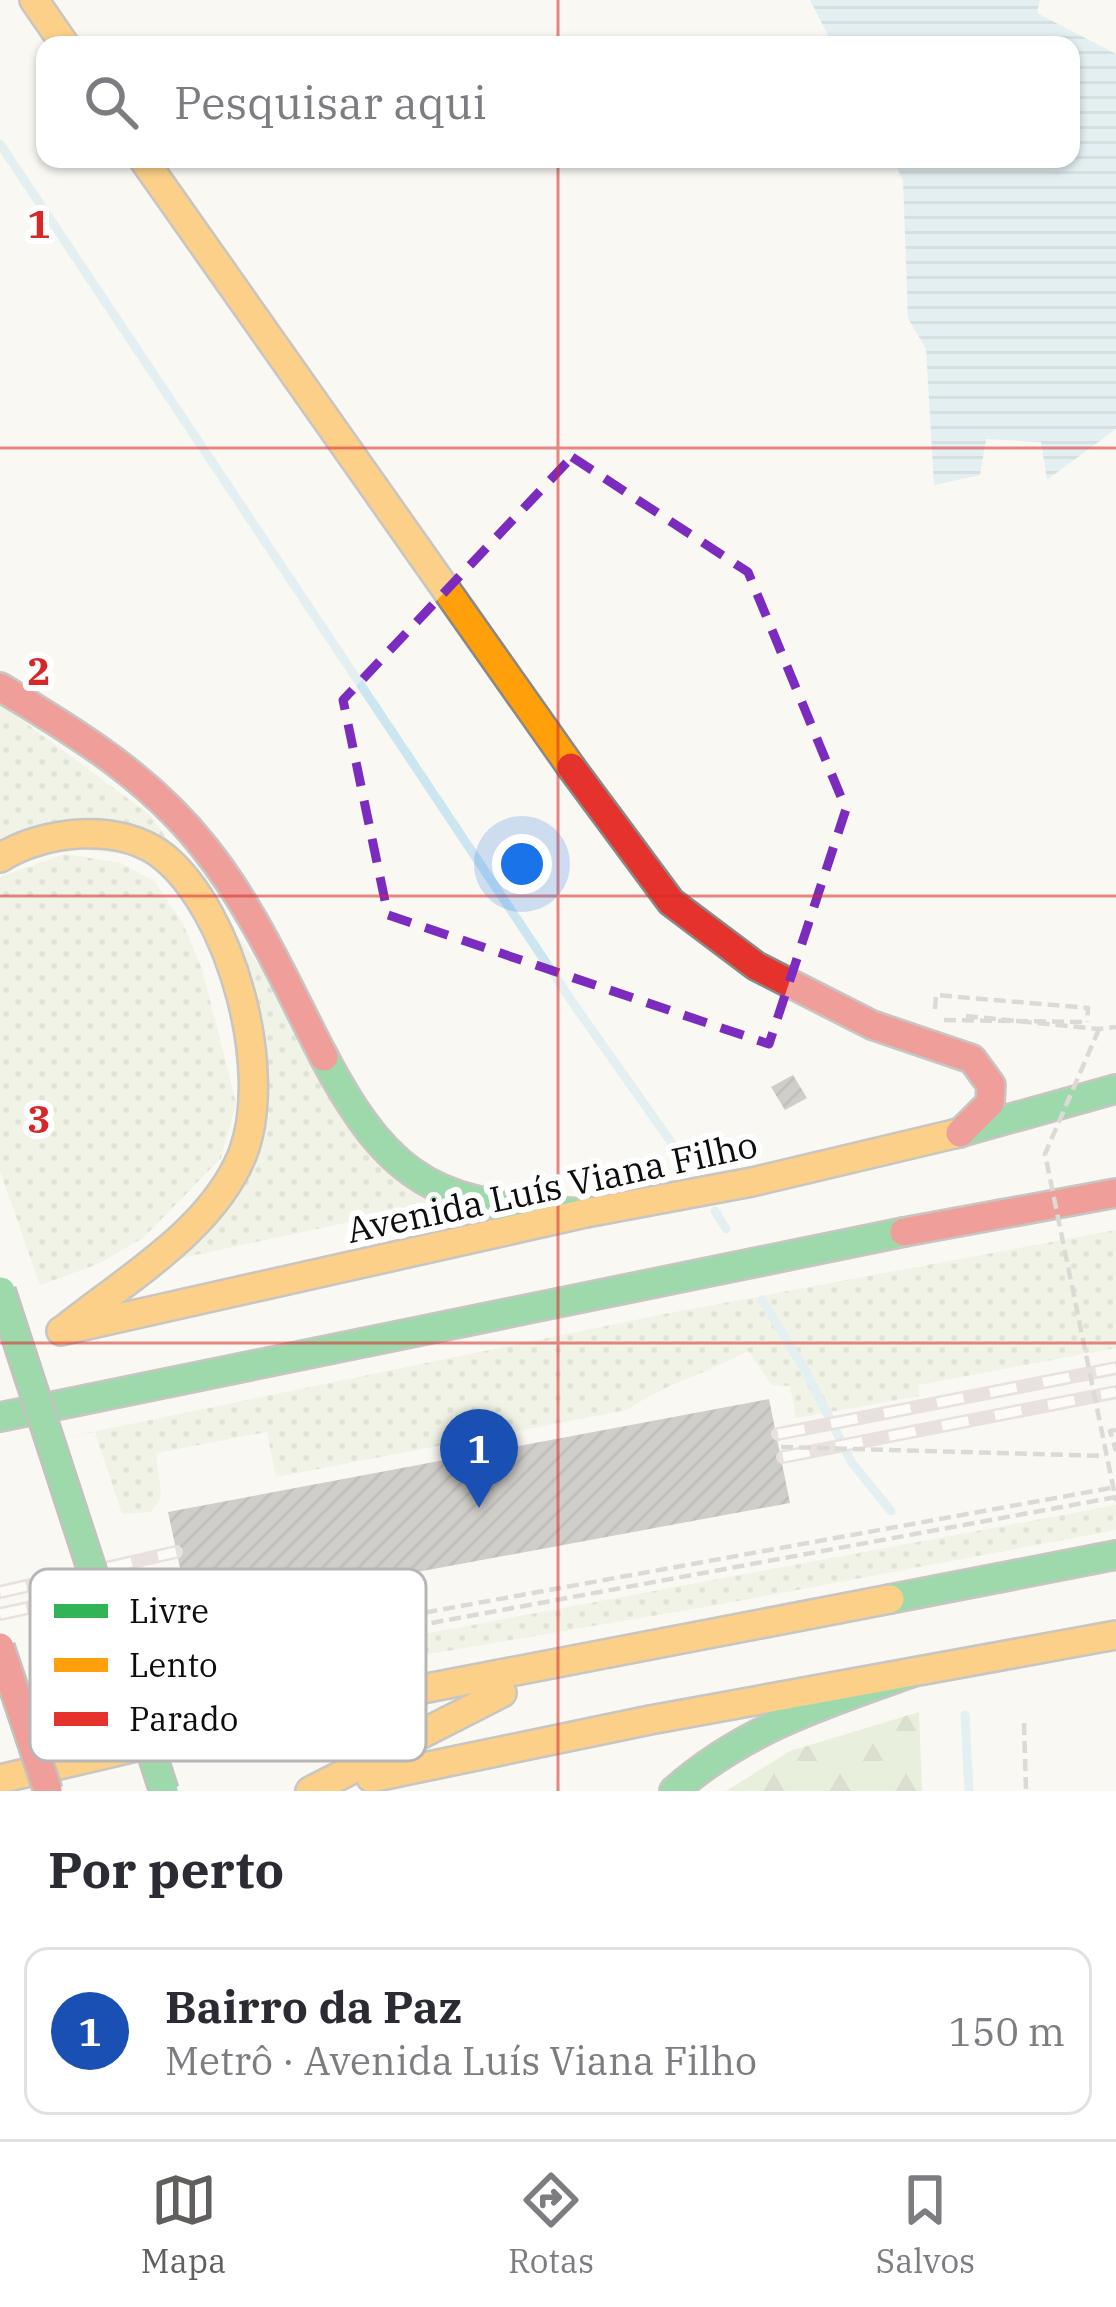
<!DOCTYPE html>
<html lang="pt">
<meta charset="utf-8">
<style>
body{margin:0;font-family:"IBM Plex Serif",serif;background:#f2f2f3;color:#2b2b33}
.you{position:absolute;left:522px;top:864px;width:42px;height:42px;margin:-30px;border:9px solid #fff;border-radius:50%;background:#1a73e8;box-shadow:0 0 0 18px #1a73e833}
.badge{display:grid;place-items:center;width:78px;height:78px;border-radius:50%;background:#605f5d;color:#fff;font-size:39px;font-weight:700}
.pin{position:absolute;translate:-50% -99px;filter:drop-shadow(0 3px 6px #0008)}
.pin::after{content:'';position:absolute;top:63px;width:42px;height:36px;background:inherit;clip-path:polygon(0 0,100% 0,50% 100%)}
.list{margin:0;padding:0;list-style:none}
h2{display:flex;justify-content:space-between;align-items:center;height:156px;margin:0;padding:0 48px;font-size:51px}
h2 small{font-size:39px;font-weight:400;color:#7c7c81}
.list li{display:grid;grid-template-columns:78px 1fr auto;gap:36px;align-items:center;box-sizing:border-box;height:168px;margin:0 24px 24px;padding:0 24px;border:3px solid #e1e1e2;border-radius:24px}
.list b{display:block;font-size:45px;white-space:nowrap}
.list p{margin:0;font-size:39px;white-space:nowrap;color:#7c7c81}
.list em{font-size:39px;font-style:normal;color:#7c7c81}
.icon{flex:none;width:66px;height:66px;fill:none;stroke:currentColor;stroke-width:2;stroke-linecap:round;stroke-linejoin:round}
.map{position:relative;flex:none;width:1116px;height:1791px;overflow:hidden}
.search{position:absolute;background:#fff;box-shadow:0 3px 9px #0004;left:36px;right:36px;top:36px;height:132px;display:flex;align-items:center;gap:30px;box-sizing:border-box;padding:0 42px;border-radius:24px;color:#7c7c81;font-size:45px}
.sheet{height:348px;background:#fff}
nav{display:flex;justify-content:space-around;align-items:center;box-sizing:border-box;height:168px;border-top:3px solid #e1e1e2;background:#fff;font-size:33px;color:#7c7c81}
nav a{display:grid;justify-items:center;gap:6px}
nav .on{color:#605f5d}
.map>svg:first-child{display:block}
</style>
<div class="map">
<svg width="1116" height="1791" viewBox="0 0 1116 1791">
<defs>
<pattern id="grass-dots" width="8" height="8" patternUnits="userSpaceOnUse" patternTransform="scale(3)"><rect width="8" height="8" fill="#e4edd4"/><path d="M2 2h.1M6 6h.1" fill="none" stroke="#c2cab5" stroke-width="1.8" stroke-linecap="round"/></pattern>
<pattern id="forest-firs" width="22" height="20" patternUnits="userSpaceOnUse" patternTransform="scale(3)"><rect width="22" height="20" fill="#d5e4c3"/><path d="M5 1l3.5 6h-7zM16 11l3.5 6h-7z" fill="#b6c2a6"/></pattern>
<pattern id="water-rules" width="6" height="5" patternUnits="userSpaceOnUse" patternTransform="scale(3)"><rect width="6" height="5" fill="#cbe5f1"/><path d="M0 2.5h6" fill="none" stroke="#adc3cd"/></pattern>
<pattern id="building-hatch" width="6" height="6" patternUnits="userSpaceOnUse" patternTransform="scale(3)"><rect width="6" height="6" fill="#9d9b97"/><path d="M-1 1l2-2M0 6l6-6M5 7l2-2" fill="none" stroke="#7e7d7a"/></pattern>
</defs>
<rect width="100%" height="100%" fill="#faf8f2"/>
<g fill="url(#grass-dots)">
<path d="M0 704 150 815 432 1204 182 1258 269 1116 182 861 0 840Z"/>
<path d="M65 854 121 863 155 882 184 926 202 969 236 1103 221 1158 143 1238 98 1264 40 1285 0 1171V877Z"/>
<path d="M1116 1230V1348L918 1385 919 1396 796 1418 790 1386 772 1385 748 1351C705 1374 668 1382 627 1410L276 1477 267 1432 156 1453 161 1497 151 1512 122 1514 95 1432 0 1451 664 1314Z"/>
<path d="M1116 1505V1530L722 1604 423 1655 0 1742 182 1704 168 1661 230 1660 262 1673 294 1678 418 1655 365 1645Z"/>
</g>
<path fill="url(#forest-firs)" d="M919 1712 922 1791H726L790 1751Z"/>
<path fill="url(#water-rules)" d="M810 0H1040L1037 13 1116 54V429L1047 480 1041 442 986 439 980 475 934 485 926 349 908 318 903 180 892 159H1071V45H833Z"/>
<g fill="none" stroke-linecap="round" stroke-linejoin="round">
<g stroke="#cbe5f1" stroke-width="9">
<path d="M0 144 575 1006 683 1159"/>
<path d="M715 1211 726 1229"/>
<path d="M762 1300 805 1370 852 1463 891 1511"/>
<path d="M965 1715 969 1791"/>
</g>
</g>
<g fill="url(#building-hatch)">
<path d="M793 1075 807 1098 785 1110 771 1087Z"/>
<path d="M769 1399 790 1503 190 1614 168 1512Z"/>
</g>
<g fill="none" stroke-linecap="round" stroke-linejoin="round">
<g stroke="#8a8987" stroke-width="32">
<g id="fast">
<path d="M324 1057C393 1188 442 1206 586 1213"/>
<path d="M954 1134 1116 1089"/>
<path d="M0 1417 904 1232"/>
<path d="M890 1599 1116 1555"/>
<path d="M674 1791C742 1730 826 1703 911 1673"/>
</g>
</g>
<g stroke="#8a8987" stroke-width="32">
<g id="slow">
<path d="M34 0 65 45"/>
<path d="M143 159 571 767"/>
<path d="M0 858C44 830 121 822 164 857 232 913 274 1070 243 1153 213 1230 125 1280 63 1330"/>
<path d="M61 1331 586 1213 752 1182 954 1134"/>
<path d="M371 1778 650 1720 1116 1635"/>
<path d="M0 1779 204 1731 890 1599"/>
<path d="M310 1791 502 1693"/>
</g>
</g>
<g stroke="#8a8987" stroke-width="32">
<g id="jam">
<path d="M0 687C75 732 149 777 204 847 254 909 287 986 324 1057"/>
<path d="M571 767 671 902 756 966 872 1025 972 1059 991 1085 990 1103 960 1133"/>
<path d="M904 1232 1116 1193"/>
</g>
</g>
<g stroke="#b8b7b6" stroke-width="4.5" stroke-dasharray="12 6" stroke-linecap="butt">
<path d="M935 1009 936 995 1088 1008 1087 1022"/>
<path d="M966 1016 1099 1029 1116 1027"/>
<path d="M1116 1430 1110 1431 1116 1451"/>
<path d="M158 1646 285 1638 1116 1487"/>
<path d="M164 1655 290 1649 1116 1497"/>
<path d="M46 1669 82 1662"/>
<path d="M52 1678 82 1672"/>
<path d="M1024 1723 1026 1791"/>
</g>
<use href="#fast" stroke="#30b455" stroke-width="27"/>
<use href="#slow" stroke="#ff9f0a" stroke-width="27"/>
<use href="#jam" stroke="#e5322d" stroke-width="27"/>
<g stroke="#d5c6c7" stroke-width="14">
<g id="rail">
<path d="M778 1434 1116 1368"/>
<path d="M783 1457 1116 1392"/>
<path d="M0 1592 176 1552"/>
<path d="M0 1614 182 1575"/>
</g>
</g>
<use href="#rail" stroke="#fff" stroke-width="9" stroke-dasharray="27" stroke-linecap="butt"/>
<g stroke="#81807d" stroke-width="32" stroke-linecap="butt">
<path id="fast-bridge" d="M1 1291 164 1791"/>
</g>
<g stroke="#81807d" stroke-width="32" stroke-linecap="butt">
<path id="jam-bridge" d="M0 1647 48 1791"/>
</g>
<g stroke="#b8b7b6" stroke-width="4.5" stroke-dasharray="12 6" stroke-linecap="butt">
<path d="M944 1020 1087 1022"/>
<path d="M1099 1029 1045 1154 1116 1501"/>
<path d="M781 1447 1105 1456"/>
</g>
<use href="#fast-bridge" stroke="#30b455" stroke-width="27"/>
<use href="#jam-bridge" stroke="#e5322d" stroke-width="27"/>
</g>
<path d="M0 0H1116V1791H0ZM572 457 748 572 846 809 769 1044 388 915 343 700Z" fill="#faf8f2" fill-opacity=".55" fill-rule="evenodd"/>
<path fill="none" stroke="#7b2cbf" stroke-width="9" stroke-dasharray="24 15" stroke-linejoin="round" d="M572 457 748 572 846 809 769 1044 388 915 343 700Z"/>
<path fill="none" stroke="#d62828" stroke-width="3" stroke-opacity="0.55" d="M558 0V45M558 159V1791M0 448H1116M0 896H1116M0 1343H1116"/>
<g text-anchor="middle" stroke-width="12" stroke-linejoin="round" paint-order="stroke">
<g font-size="36" fill="#0d0d0d" stroke="#fff">
<text transform="translate(552 1187) rotate(-12)" y="13">Avenida Luís Viana Filho</text>
</g>
</g>
<rect x="30" y="1569" width="396" height="192" rx="18" fill="#fff" stroke="#b6b6b6" stroke-width="3"/>
<rect x="54" y="1604" width="54" height="14" fill="#30b455"/>
<rect x="54" y="1658" width="54" height="14" fill="#ff9f0a"/>
<rect x="54" y="1712" width="54" height="14" fill="#e5322d"/>
<g font-size="33" fill="#0d0d0d">
<text x="129" y="1623">Livre</text>
<text x="129" y="1677">Lento</text>
<text x="129" y="1731">Parado</text>
</g>
<g font-size="39" text-anchor="middle" font-weight="bold" fill="#d62828" stroke="#fff" stroke-width="12" stroke-linejoin="round" paint-order="stroke">
<text x="39" y="238">1</text>
<text x="39" y="685">2</text>
<text x="39" y="1133">3</text>
</g>
</svg>
<div class="you"></div>
<div class="pin badge" style="left:479px;top:1508px;background:#1a4fb4">1</div>
<div class="search"><svg class="icon" aria-label="search" viewBox="0 0 24 24"><circle cx="10" cy="10" r="6"/><path d="M15 15l6 6"/></svg>Pesquisar aqui</div>
</div>
<section class="sheet">
<h2>Por perto<small></small></h2>
<ul class="list">
<li><span class="badge" style="background:#1a4fb4">1</span><div><b>Bairro da Paz</b><p>Metrô · Avenida Luís Viana Filho</p></div><em>150 m</em></li>
</ul>
</section>
<nav>
<a class="on"><svg class="icon" aria-label="map" viewBox="0 0 24 24"><path d="M3 6l6-2 6 2 6-2v14l-6 2-6-2-6 2zM9 4v14M15 6v14"/></svg>Mapa</a>
<a><svg class="icon" aria-label="directions" viewBox="0 0 24 24"><path d="M12 3l9 9-9 9-9-9zM9 14v-3h6M13 9l2 2-2 2"/></svg>Rotas</a>
<a><svg class="icon" aria-label="saved" viewBox="0 0 24 24"><path d="M7 4h10v16l-5-4-5 4z"/></svg>Salvos</a>
</nav>
